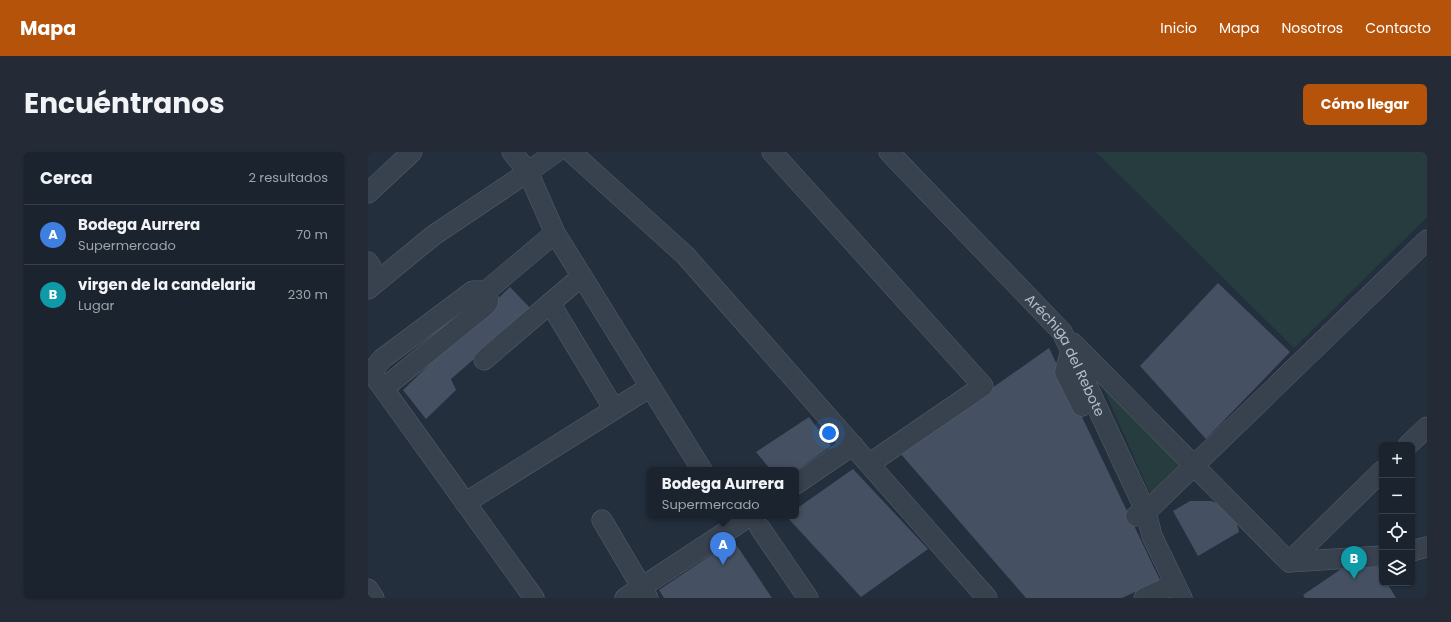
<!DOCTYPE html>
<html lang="es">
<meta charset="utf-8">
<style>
body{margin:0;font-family:Poppins,sans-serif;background:#242b36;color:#f1f3f6}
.controls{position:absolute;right:12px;bottom:12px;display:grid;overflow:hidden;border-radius:6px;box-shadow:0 1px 3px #0004}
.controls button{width:36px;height:36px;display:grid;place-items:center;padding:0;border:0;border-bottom:1px solid #39404a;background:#1b232e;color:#f1f3f6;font:20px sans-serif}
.you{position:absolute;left:461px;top:281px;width:14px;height:14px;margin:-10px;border:3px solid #fff;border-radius:50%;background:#1a73e8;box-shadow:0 0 0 6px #1a73e833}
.badge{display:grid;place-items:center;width:26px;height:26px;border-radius:50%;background:#b45309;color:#fff;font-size:13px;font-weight:700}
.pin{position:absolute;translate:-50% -33px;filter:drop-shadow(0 1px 2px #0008)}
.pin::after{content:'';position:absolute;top:21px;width:14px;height:12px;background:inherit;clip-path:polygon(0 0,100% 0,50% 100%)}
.popup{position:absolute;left:279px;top:315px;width:152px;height:52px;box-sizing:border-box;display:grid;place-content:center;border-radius:6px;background:#1b232e;filter:drop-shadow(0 1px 3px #0005);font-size:13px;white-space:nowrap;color:#a0a4aa}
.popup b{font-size:15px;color:#f1f3f6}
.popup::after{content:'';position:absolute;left:50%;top:100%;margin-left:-8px;border:8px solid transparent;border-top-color:#1b232e}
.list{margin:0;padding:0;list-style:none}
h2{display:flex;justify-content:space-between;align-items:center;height:52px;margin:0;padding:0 16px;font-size:17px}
h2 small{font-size:13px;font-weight:400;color:#a0a4aa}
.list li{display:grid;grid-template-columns:26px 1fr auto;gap:12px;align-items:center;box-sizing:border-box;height:60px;padding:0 16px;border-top:1px solid #39404a}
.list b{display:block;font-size:15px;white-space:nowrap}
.list p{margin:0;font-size:13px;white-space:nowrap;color:#a0a4aa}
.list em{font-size:13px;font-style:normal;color:#a0a4aa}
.icon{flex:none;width:22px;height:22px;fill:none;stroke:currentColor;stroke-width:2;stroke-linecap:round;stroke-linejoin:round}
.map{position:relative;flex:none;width:1059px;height:446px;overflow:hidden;border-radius:6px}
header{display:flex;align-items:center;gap:24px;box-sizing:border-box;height:56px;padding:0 20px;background:#b45309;color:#fff}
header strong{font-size:19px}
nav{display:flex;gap:22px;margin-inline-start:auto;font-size:14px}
.intro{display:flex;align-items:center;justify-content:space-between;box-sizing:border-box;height:96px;padding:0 24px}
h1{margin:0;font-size:28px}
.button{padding:10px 18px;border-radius:6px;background:#b45309;color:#fff;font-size:14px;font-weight:700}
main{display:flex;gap:24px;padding:0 24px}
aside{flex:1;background:#1b232e;border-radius:6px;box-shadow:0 1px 3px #0004}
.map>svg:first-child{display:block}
</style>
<header>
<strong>Mapa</strong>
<nav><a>Inicio</a><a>Mapa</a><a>Nosotros</a><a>Contacto</a></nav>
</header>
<div class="intro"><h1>Encuéntranos</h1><a class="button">Cómo llegar</a></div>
<main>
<aside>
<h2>Cerca<small>2 resultados</small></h2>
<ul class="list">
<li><span class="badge" style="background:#3f7fe0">A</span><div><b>Bodega Aurrera</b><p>Supermercado</p></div><em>70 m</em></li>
<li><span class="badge" style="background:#0f9aa8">B</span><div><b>virgen de la candelaria</b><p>Lugar</p></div><em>230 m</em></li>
</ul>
</aside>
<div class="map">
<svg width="1059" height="446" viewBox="0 0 1059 446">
<rect width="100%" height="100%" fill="#242f3e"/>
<g fill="#263c3f">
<path d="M728 0H1059V65L926 196Z"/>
<path d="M727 217 822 314 785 348Z"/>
</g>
<g fill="#455162">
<path d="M850 131 922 200 838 287 772 214Z"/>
<path d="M142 135 163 157 83 227 88 238 58 267 35 238Z"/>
<path d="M681 196 792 428 754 446H658L532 301Z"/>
<path d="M441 265 463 294 428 319V318H403L388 300Z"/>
<path d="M485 317 560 397 493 445 418 364H428V357Z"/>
<path d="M822 349H843L854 353 868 368 871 380 830 404 805 359Z"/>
<path d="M365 388 404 446H296L291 438Z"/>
<path d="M1006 408 1014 422V431H1019L1028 446H937L935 443 985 409Z"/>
</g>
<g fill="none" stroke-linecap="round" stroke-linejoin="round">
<g stroke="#565f6c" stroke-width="21">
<g id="minor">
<path d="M144 0 160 20 187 81 334 318"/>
<path d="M203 0 317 103 619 446"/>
<path d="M404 0 615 234 501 312"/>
<path id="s1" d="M521 0 694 180 778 360 784 384 814 446"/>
<path d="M0 41 44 0"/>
<path d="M0 110 11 128"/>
<path d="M0 137 66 83 160 20 188 0"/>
<path d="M117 140 187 81"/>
<path d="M182 151 246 257"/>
<path d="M705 191 921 410 1014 404"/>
<path d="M703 199 697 220 714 254"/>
<path d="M116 208 214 124"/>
<path d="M3 221 14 207 105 139H115C121 143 122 149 117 154L16 236"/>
<path d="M7 225 166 446"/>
<path d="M1040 293 1059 275"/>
<path d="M428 332 485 293"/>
<path d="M97 351 282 235"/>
<path d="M768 364 778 360 1059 88"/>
<path d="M234 368 280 446"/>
<path d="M392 376 440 446"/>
<path d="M1044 399 1059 395"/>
<path d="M921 410 1014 319"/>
<path d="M0 437 6 446"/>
<path d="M257 446 382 364"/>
<path d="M776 446 807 432"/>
</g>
</g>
<use href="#minor" stroke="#38414e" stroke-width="20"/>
</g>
<g text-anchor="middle" stroke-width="3.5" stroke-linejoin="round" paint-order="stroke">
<g font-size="14" fill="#b4bcc9" stroke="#1d2633">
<text dy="5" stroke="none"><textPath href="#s1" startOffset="271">Aréchiga del Rebote</textPath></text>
</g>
</g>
</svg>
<div class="controls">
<button>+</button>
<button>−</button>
<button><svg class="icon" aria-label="locate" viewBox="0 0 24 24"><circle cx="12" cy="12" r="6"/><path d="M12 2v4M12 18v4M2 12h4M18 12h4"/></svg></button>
<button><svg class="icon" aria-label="layers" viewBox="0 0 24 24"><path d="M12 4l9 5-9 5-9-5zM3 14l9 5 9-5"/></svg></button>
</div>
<div class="you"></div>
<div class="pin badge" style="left:355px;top:413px;background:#3f7fe0">A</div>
<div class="popup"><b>Bodega Aurrera</b>Supermercado</div>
<div class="pin badge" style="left:986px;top:427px;background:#0f9aa8">B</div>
</div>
</main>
